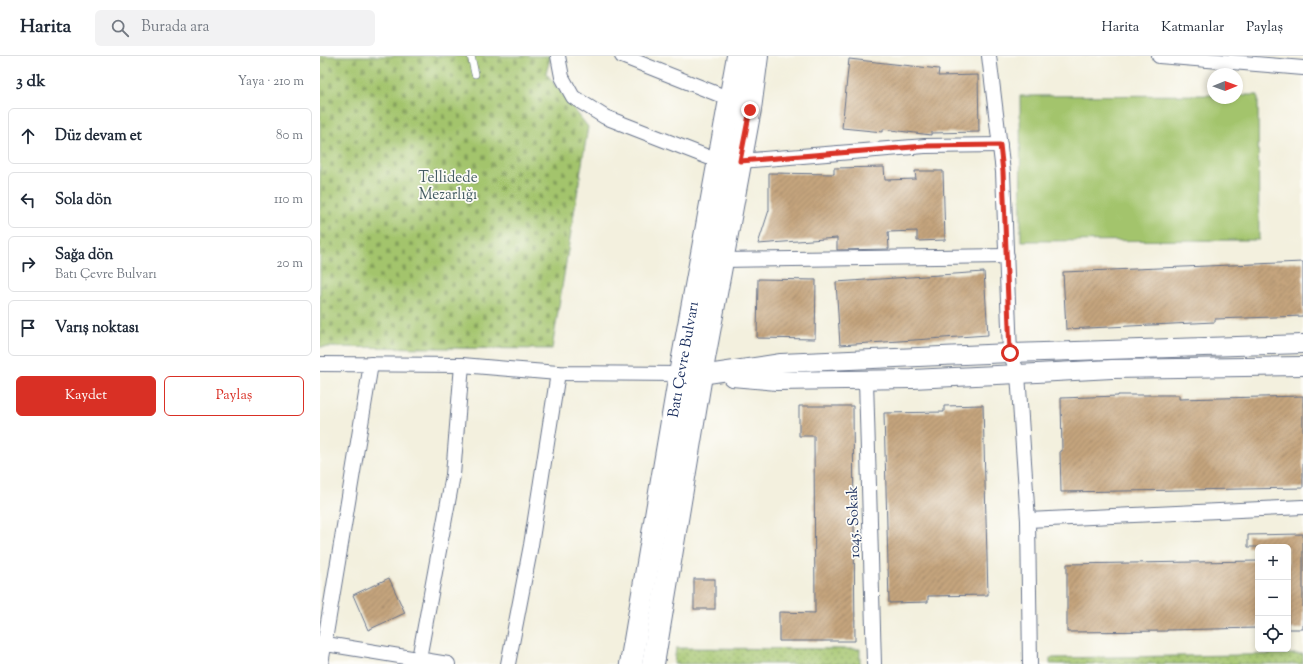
<!DOCTYPE html>
<html lang="tr">
<meta charset="utf-8">
<style>
body{margin:0;font-family:"Sorts Mill Goudy",serif;background:#f2f2f3;color:#1f2937}
.controls{position:absolute;right:12px;bottom:12px;display:grid;overflow:hidden;border-radius:6px;box-shadow:0 2px 6px #0003}
.controls button{width:36px;height:36px;display:grid;place-items:center;padding:0;border:0;border-bottom:1px solid #e0e1e3;background:#fff;color:#1f2937;font:20px sans-serif}
.compass{position:absolute;left:887px;top:12px;width:36px;height:36px;border-radius:50%;background:#fff;box-shadow:0 2px 6px #0003;rotate:89deg}
.stop{position:absolute;width:12px;height:12px;margin:-9px;border:3px solid #d93025;border-radius:50%;background:#fff}
.stop.end{background:#d93025;border-color:#fff;box-shadow:0 1px 4px #0008}
.list{margin:0;padding:0;list-style:none}
h2{display:flex;justify-content:space-between;align-items:center;height:52px;margin:0;padding:0 16px;font-size:17px}
h2 small{font-size:13px;font-weight:400;color:#747a83}
.list li{display:grid;grid-template-columns:26px 1fr auto;gap:12px;align-items:center;box-sizing:border-box;height:56px;margin:0 8px 8px;padding:0 8px;border:1px solid #e0e1e3;border-radius:6px}
.list b{display:block;font-size:15px;white-space:nowrap}
.list p{margin:0;font-size:13px;white-space:nowrap;color:#747a83}
.list em{font-size:13px;font-style:normal;color:#747a83}
.actions{display:flex;gap:8px;padding:12px 16px}
.actions a{flex:1;padding:9px 0;border:1px solid #d93025;border-radius:6px;text-align:center;font-size:14px;color:#d93025}
.actions .main{background:#d93025;color:#fff}
.icon{flex:none;width:22px;height:22px;fill:none;stroke:currentColor;stroke-width:2;stroke-linecap:round;stroke-linejoin:round}
.map{position:relative;flex:none;width:983px;height:608px;overflow:hidden}
header{display:flex;align-items:center;gap:24px;box-sizing:border-box;height:56px;padding:0 20px;background:#fff;border-bottom:1px solid #e0e1e3}
header strong{font-size:19px}
nav{display:flex;gap:22px;margin-inline-start:auto;font-size:14px}
.search{width:280px;height:36px;background:#f2f2f3;display:flex;align-items:center;gap:10px;box-sizing:border-box;padding:0 14px;border-radius:6px;color:#747a83;font-size:15px}
main{display:flex}
aside{flex:1;background:#fff}
.map>svg:first-child{display:block}
</style>
<header>
<strong>Harita</strong>
<div class="search"><svg class="icon" aria-label="search" viewBox="0 0 24 24"><circle cx="10" cy="10" r="6"/><path d="M15 15l6 6"/></svg>Burada ara</div>
<nav><a>Harita</a><a>Katmanlar</a><a>Paylaş</a></nav>
</header>
<main>
<aside>
<h2>3 dk<small>Yaya · 210 m</small></h2>
<ul class="list">
<li><svg class="icon" aria-label="ahead" viewBox="0 0 24 24"><path d="M12 20V5M6 11l6-6 6 6"/></svg><div><b>Düz devam et</b></div><em>80 m</em></li>
<li><svg class="icon" aria-label="left" viewBox="0 0 24 24"><path d="M17 20v-9H6M10 6l-5 5 5 5"/></svg><div><b>Sola dön</b></div><em>110 m</em></li>
<li><svg class="icon" aria-label="right" viewBox="0 0 24 24"><path d="M7 20v-9h11M14 6l5 5-5 5"/></svg><div><b>Sağa dön</b><p>Batı Çevre Bulvarı</p></div><em>20 m</em></li>
<li><svg class="icon" aria-label="arrive" viewBox="0 0 24 24"><path d="M6 21V4h12l-3 4 3 4H6"/></svg><div><b>Varış noktası</b></div></li>
</ul>
<div class="actions"><a class="main">Kaydet</a><a>Paylaş</a></div>
</aside>
<div class="map">
<svg width="983" height="608" viewBox="0 0 983 608">
<defs>
<pattern id="grass-dots" width="8" height="8" patternUnits="userSpaceOnUse"><rect width="8" height="8" fill="#a3c46c"/><path d="M2 2h.1M6 6h.1" fill="none" stroke="#84a05c" stroke-width="1.8" stroke-linecap="round"/></pattern>
<pattern id="cemetery-stones" width="16" height="16" patternUnits="userSpaceOnUse"><rect width="16" height="16" fill="#a3c46c"/><path d="M2 7V4a2 2 0 0 1 4 0v3zM10 15v-3a2 2 0 0 1 4 0v3z" fill="#84a05c"/></pattern>
<pattern id="building-hatch" width="6" height="6" patternUnits="userSpaceOnUse"><rect width="6" height="6" fill="#c5a47d"/><path d="M-1 1l2-2M0 6l6-6M5 7l2-2" fill="none" stroke="#9f866a"/></pattern>
</defs>
<rect width="100%" height="100%" fill="#fdfcf7"/>
<filter id="ink" filterUnits="userSpaceOnUse"><feTurbulence type="fractalNoise" baseFrequency=".025" numOctaves="2"/><feDisplacementMap in="SourceGraphic" scale="8" xChannelSelector="R" yChannelSelector="G"/><feConvolveMatrix kernelMatrix="1 2 1 2 8 2 1 2 1" color-interpolation-filters="sRGB"/></filter>
<filter id="wash" filterUnits="userSpaceOnUse"><feTurbulence type="fractalNoise" baseFrequency=".012" numOctaves="4" result="noise"/><feDisplacementMap in="SourceGraphic" scale="16" xChannelSelector="R" yChannelSelector="G"/><feGaussianBlur stdDeviation="0.9" result="paint"/><feColorMatrix in="noise" values="0 0 0 0 0 0 0 0 0 0 0 0 0 0 0 0 0 1.4 0 .05"/><feComposite in="paint" operator="in"/></filter>
<g filter="url(#wash)">
<rect width="100%" height="100%" fill="#f3f0de"/>
<g fill="url(#grass-dots)" stroke="#5f7a65">
<path d="M356 592 540 593V608H354Z"/>
<path d="M983 598V608H730V602Z"/>
</g>
<path fill="url(#cemetery-stones)" stroke="#5f7a65" d="M0 0H231L226 17 268 71 232 293 0 291Z"/>
<path fill="#a3c46c" stroke="#5f7a65" d="M893 39V42H917V39H938L939 184 701 185 700 40Z"/>
<g id="blocks">
<g fill="url(#building-hatch)">
<path d="M529 3 619 13 618 20 658 19 659 76 611 77V79L563 73V76L522 72Z"/>
<path d="M564 111 565 124 596 123 595 115H623L625 184 597 185V175L568 176 569 193 517 194V182L438 188 449 154V117L514 118V112Z"/>
<path d="M983 206V260L895 263V266L746 273 743 216Z"/>
<path d="M664 216 668 279 520 289 516 226Z"/>
<path d="M438 223 496 224 495 283 437 282Z"/>
<path d="M798 339H859V343L983 340V432L741 436 740 395H742L741 342 798 340Z"/>
<path d="M663 349 668 539 608 540V546L569 547 564 357 624 356V350Z"/>
<path d="M479 350H533L535 585H459V556L495 557 494 380H479Z"/>
<path d="M983 478V573H968V491H928V479Z"/>
<path d="M938 505V572L847 574V575L747 576V508Z"/>
<path d="M69 522 85 557 48 574 33 539Z"/>
<rect x="374" y="523" width="21" height="30"/>
</g>
</g>
</g>
<g filter="url(#ink)">
<use href="#blocks" fill-opacity="0" stroke="#67738b" stroke-width="1"/>
<g fill="none" stroke-linecap="round" stroke-linejoin="round">
<g stroke="#67738b" stroke-width="8">
<path id="service" d="M151 0 155 18"/>
</g>
<g stroke="#67738b" stroke-width="16">
<g id="minor">
<path d="M238 0 242 21 253 41 285 61 398 105"/>
<path d="M302 0 410 43"/>
<path d="M669 0 683 116 690 297 698 318 708 464 710 608"/>
<path d="M839 0 983 12"/>
<path d="M420 105 605 90 680 89"/>
<path d="M402 204 687 200"/>
<path d="M0 308 142 309 238 317 360 318"/>
<path d="M546 324 554 608"/>
<path d="M708 464 983 451"/>
<path d="M0 587 128 608"/>
<path d="M1 608 51 308"/>
<path d="M98 608 133 419 142 309"/>
<path d="M188 608 211 489 238 317"/>
</g>
</g>
<g stroke="#67738b" stroke-width="20">
<g id="tertiary">
<path d="M369 319H381L461 307 690 297 983 288"/>
<path d="M412 321 457 325 592 323 698 318 792 313 983 310"/>
</g>
</g>
<g stroke="#67738b" stroke-width="24">
<g id="primary">
<path id="s1" d="M311 608 360 318 418 0"/>
<path d="M333 608 381 319 430 53 437 0"/>
</g>
</g>
<use href="#service" stroke="#fff" stroke-width="7"/>
<use href="#minor" stroke="#fff" stroke-width="14"/>
<use href="#tertiary" stroke="#fff" stroke-width="18"/>
<use href="#primary" stroke="#fff" stroke-width="22"/>
</g>
</g>
<g fill="none" stroke-linecap="round" stroke-linejoin="round" filter="url(#ink)">
<path stroke="#d93025" stroke-width="5" d="M430 54 420 105 605 90 680 89 683 116 690 297"/>
</g>
<g text-anchor="middle" stroke-width="3.5" stroke-linejoin="round" paint-order="stroke">
<g font-size="15" fill="#445c62" stroke="#fdfcf7">
<text x="128" y="126">Tellidede<tspan x="128" dy="17">Mezarlığı</tspan></text>
</g>
<g font-size="15" fill="#1b2f5e" stroke="#fdfcf7">
<text dy="5" stroke="none"><textPath href="#s1" startOffset="309">Batı Çevre Bulvarı</textPath></text>
<text transform="translate(533 466) rotate(-92)" y="5">1045. Sokak</text>
</g>
</g>
</svg>
<div class="controls">
<button>+</button>
<button>−</button>
<button><svg class="icon" aria-label="locate" viewBox="0 0 24 24"><circle cx="12" cy="12" r="6"/><path d="M12 2v4M12 18v4M2 12h4M18 12h4"/></svg></button>
</div>
<svg class="compass" viewBox="-18 -18 36 36"><path d="M0-13l5 13h-10z" fill="#e53935"/><path d="M0 13l5-13h-10z" fill="#747a83"/></svg>
<div class="stop" style="left:690px;top:297px"></div>
<div class="stop end" style="left:430px;top:54px"></div>
</div>
</main>
